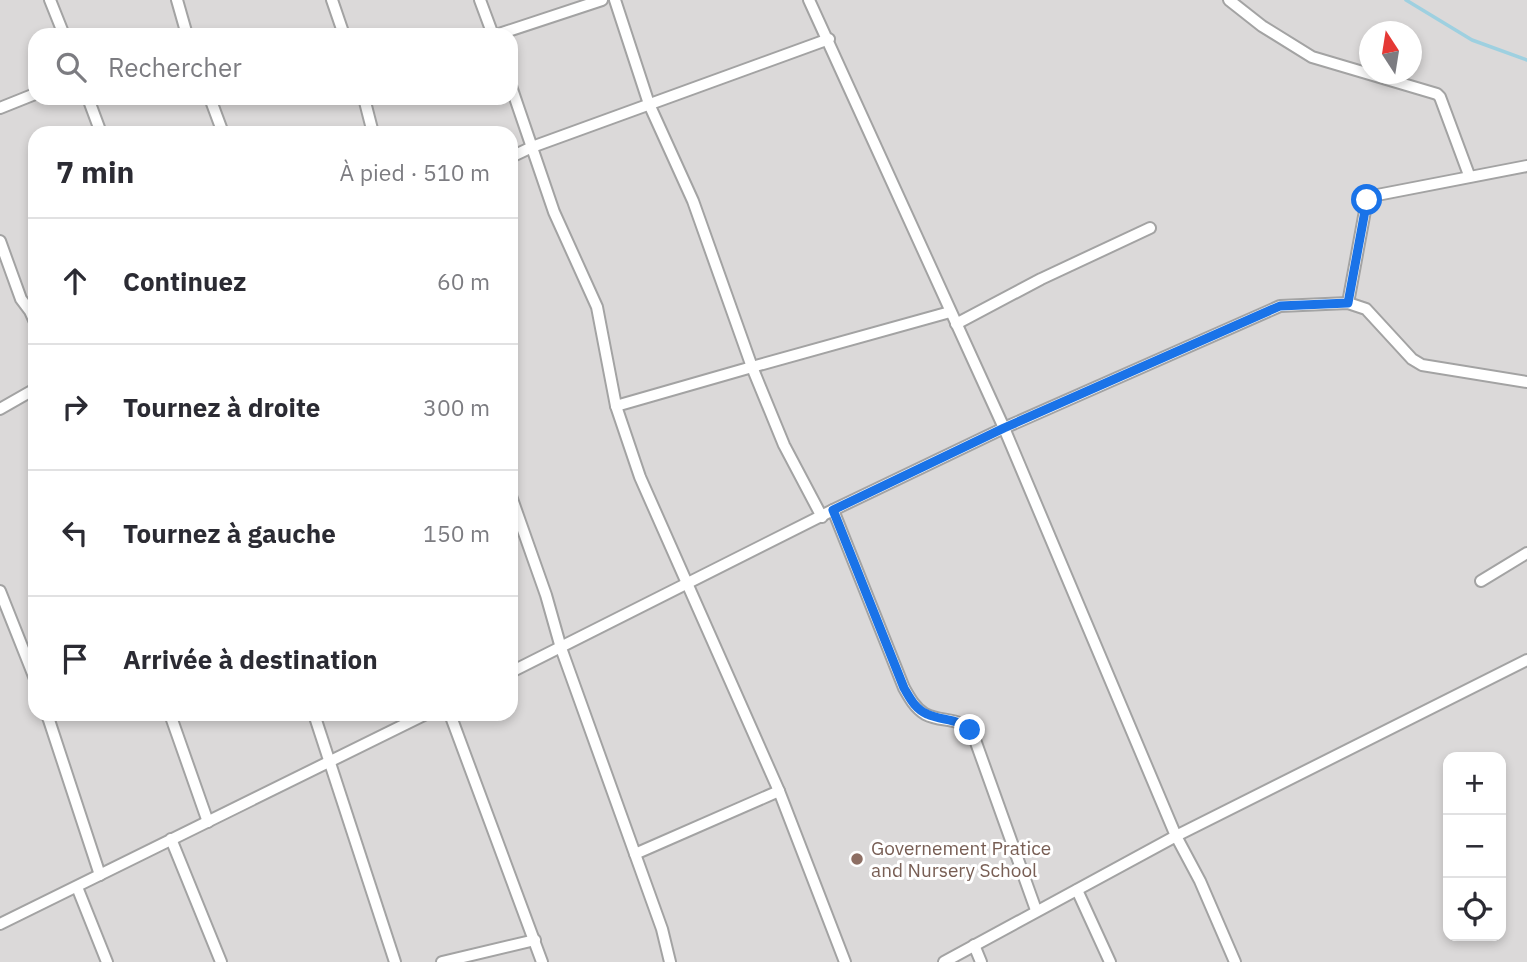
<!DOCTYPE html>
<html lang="fr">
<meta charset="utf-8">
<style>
body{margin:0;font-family:"IBM Plex Sans",sans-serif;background:#f2f2f3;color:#2b2b33}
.controls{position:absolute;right:21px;bottom:21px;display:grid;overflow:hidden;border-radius:14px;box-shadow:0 4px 10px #0003}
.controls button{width:63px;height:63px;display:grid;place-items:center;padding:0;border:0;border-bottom:2px solid #e1e1e2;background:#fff;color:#2b2b33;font:35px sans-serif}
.compass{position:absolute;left:1359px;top:21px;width:63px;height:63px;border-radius:50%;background:#fff;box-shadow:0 4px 10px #0003;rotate:348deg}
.stop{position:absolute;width:21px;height:21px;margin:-16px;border:5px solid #1a73e8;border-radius:50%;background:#fff}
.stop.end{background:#1a73e8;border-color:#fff;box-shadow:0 2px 7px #0008}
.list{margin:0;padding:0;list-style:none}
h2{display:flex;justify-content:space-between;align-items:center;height:91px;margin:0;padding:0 28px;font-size:30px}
h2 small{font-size:23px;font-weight:400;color:#7c7c81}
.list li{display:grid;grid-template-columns:46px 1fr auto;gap:21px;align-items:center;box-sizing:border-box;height:126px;padding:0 28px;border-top:2px solid #e1e1e2}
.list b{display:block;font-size:26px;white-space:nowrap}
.list em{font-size:23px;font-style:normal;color:#7c7c81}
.icon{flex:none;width:38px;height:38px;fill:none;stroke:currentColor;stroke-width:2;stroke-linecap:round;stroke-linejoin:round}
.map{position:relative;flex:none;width:1527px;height:962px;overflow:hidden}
.search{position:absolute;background:#fff;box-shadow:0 4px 10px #0003;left:28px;top:28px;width:490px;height:77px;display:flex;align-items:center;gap:18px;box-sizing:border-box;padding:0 24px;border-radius:21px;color:#7c7c81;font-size:26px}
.panel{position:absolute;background:#fff;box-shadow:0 4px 10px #0003;left:28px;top:126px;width:490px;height:595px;border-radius:21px}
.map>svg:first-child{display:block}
</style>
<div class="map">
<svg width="1527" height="962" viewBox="0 0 1527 962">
<rect width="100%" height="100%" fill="#efeae1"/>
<path fill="#dbd9d9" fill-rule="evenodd" d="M0 0H1527V962H0ZM1370 32H1412V74H1370ZM35 35H511V98H35ZM35 133H511V714H35ZM1448 757H1501V936H1448Z"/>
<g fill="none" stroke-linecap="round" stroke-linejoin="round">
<path stroke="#9ed0e0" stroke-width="3.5" d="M1406 0 1472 40 1527 60"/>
<g stroke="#a3a3a3" stroke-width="14">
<g id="street">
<path d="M50 0 64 35"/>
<path d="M177 0 187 35"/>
<path d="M332 0 344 35"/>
<path d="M480 0 493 35"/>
<path d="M615 0 649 104 693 201 752 367 616 406"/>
<path d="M809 0 1004 428 1176 836 1200 881 1235 962"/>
<path d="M1229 0 1262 26 1312 57 1437 94 1440 97 1469 175"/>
<path d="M496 35 602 0"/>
<path d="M511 86 554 212 597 307 616 406 640 477 779 791 845 962"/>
<path d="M88 98 101 133"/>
<path d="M210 98 223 133"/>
<path d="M364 98 373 133"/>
<path d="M0 108 35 94"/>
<path d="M511 157 532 147 829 39"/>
<path d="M0 241 21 299 30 311 35 322"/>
<path d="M1348 303 1367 200 1372 196 1527 166"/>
<path d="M956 324 1041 279 1150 228"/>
<path d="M0 409 35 389"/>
<path d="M511 496 546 595 561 648 662 929 670 962"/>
<path d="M833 510 904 688C909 697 915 708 925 714 944 724 961 714 974 737L1036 910"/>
<path d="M822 517 784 445 752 367 950 312"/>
<path d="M1481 581 1527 553"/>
<path d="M0 591 35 679"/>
<path d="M511 672 833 510 1004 428 1280 306 1348 303 1366 309 1412 359 1422 365 1527 382"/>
<path d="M47 714 100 875"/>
<path d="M170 714 208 822"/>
<path d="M314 714 395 962"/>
<path d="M450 714 542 962"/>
<path d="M171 839 221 962"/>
<path d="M635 854 779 791"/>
<path d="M77 887 107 962"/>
<path d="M1077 890 1110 962"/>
<path d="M0 924 426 714"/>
<path d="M974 945 981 962"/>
<path d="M442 962 535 940"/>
<path d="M944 962 1176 836 1527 660"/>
</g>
</g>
<use href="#street" stroke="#fff" stroke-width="10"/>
</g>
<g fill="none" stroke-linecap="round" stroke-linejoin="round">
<path stroke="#1a73e8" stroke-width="9" d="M970 730C958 718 942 721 927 714 915 709 910 698 904 688L833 510 1004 428 1280 306 1348 303 1367 200"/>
</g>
<circle fill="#8d6e63" stroke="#fff" stroke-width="2.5" cx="857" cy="859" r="7"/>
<g text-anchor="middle" stroke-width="6" stroke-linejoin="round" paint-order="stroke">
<g font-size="19" fill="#785e54" stroke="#fff" text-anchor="start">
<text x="871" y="855">Governement Pratice<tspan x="871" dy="22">and Nursery School</tspan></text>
</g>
</g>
</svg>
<div class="controls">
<button>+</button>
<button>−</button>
<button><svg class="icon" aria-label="locate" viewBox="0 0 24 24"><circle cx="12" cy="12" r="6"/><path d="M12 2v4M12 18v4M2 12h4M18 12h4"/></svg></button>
</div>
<svg class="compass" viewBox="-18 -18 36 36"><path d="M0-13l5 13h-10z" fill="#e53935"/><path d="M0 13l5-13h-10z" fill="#7c7c81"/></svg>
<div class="stop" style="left:1367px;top:200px"></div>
<div class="stop end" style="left:970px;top:730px"></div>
<div class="search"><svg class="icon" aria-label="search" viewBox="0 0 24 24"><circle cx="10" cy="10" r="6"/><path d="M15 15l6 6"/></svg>Rechercher</div>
<section class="panel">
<h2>7 min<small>À pied · 510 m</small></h2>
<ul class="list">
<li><svg class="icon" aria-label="ahead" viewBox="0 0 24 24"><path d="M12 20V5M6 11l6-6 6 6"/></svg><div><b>Continuez</b></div><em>60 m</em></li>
<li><svg class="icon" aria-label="right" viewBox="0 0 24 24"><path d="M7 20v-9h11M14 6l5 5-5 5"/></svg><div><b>Tournez à droite</b></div><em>300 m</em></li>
<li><svg class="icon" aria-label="left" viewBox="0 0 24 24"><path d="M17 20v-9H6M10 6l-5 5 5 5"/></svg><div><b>Tournez à gauche</b></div><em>150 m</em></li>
<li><svg class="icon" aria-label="arrive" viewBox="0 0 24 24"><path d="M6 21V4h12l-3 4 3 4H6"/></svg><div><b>Arrivée à destination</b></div></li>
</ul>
</section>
</div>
